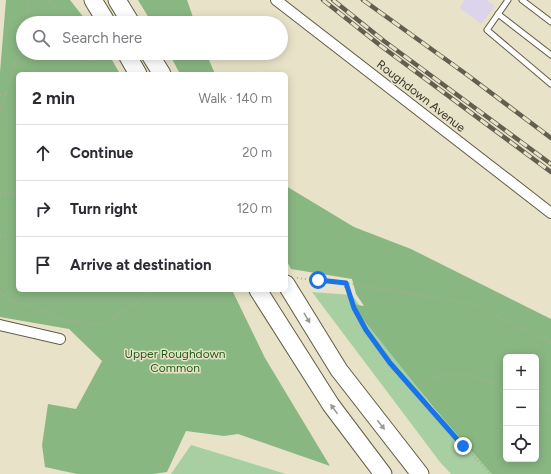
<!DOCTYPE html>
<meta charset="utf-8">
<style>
body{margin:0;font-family:Figtree,sans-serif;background:#f2f2f3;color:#2b2b33}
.controls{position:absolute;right:12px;bottom:12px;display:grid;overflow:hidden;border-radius:6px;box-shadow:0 2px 10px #0003}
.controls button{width:36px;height:36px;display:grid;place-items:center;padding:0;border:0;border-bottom:1px solid #e1e1e2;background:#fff;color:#2b2b33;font:20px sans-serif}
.stop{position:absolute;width:12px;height:12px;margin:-9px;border:3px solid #1a73e8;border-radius:50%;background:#fff}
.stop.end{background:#1a73e8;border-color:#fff;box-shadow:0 1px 4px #0008}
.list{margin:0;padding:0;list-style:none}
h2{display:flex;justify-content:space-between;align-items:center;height:52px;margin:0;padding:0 16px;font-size:17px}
h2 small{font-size:13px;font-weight:400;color:#7c7c81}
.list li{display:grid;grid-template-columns:26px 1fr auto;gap:12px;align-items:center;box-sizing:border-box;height:56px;padding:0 16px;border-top:1px solid #e1e1e2}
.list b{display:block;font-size:15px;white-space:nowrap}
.list em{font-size:13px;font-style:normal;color:#7c7c81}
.icon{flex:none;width:22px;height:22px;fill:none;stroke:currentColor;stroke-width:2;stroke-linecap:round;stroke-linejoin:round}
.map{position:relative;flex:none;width:551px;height:474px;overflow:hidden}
.search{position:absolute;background:#fff;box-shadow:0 2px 10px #0003;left:16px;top:16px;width:272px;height:44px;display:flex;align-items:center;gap:10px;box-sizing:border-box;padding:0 14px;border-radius:22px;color:#7c7c81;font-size:15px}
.panel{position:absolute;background:#fff;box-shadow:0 2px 10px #0003;left:16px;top:72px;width:272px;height:220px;border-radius:6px}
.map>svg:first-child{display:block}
</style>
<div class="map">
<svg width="551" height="474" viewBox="0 0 551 474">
<rect width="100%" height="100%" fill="#e8e3c8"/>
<path fill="#dbd4ea" d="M464 0H486L495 6 481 24 460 8Z"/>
<g fill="#a7cfa1">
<path d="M312 292 352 295 432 407 497 474H451L440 462Z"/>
<path d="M191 445 286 474H171Z"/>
</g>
<g fill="#89b782" fill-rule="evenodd">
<path d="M6 0H70L88 23H23V53H108L120 74H18V290H232L265 358 330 466 238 434 224 436 186 431 167 472 153 474H77L45 467 42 445 48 404 76 409 102 361 69 329 0 317V72Z"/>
<path d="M138 0H187L195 23H152Z"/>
<path d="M169 53H206L215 74H180Z"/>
<path d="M286 186 354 227 411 249 551 319V474H492L434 408 351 304 364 306 356 294 352 279 291 269 286 260ZM506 357H536V459H506Z"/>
</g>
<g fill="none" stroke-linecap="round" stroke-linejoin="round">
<g stroke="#615c44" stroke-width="7">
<g id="service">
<path d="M508 0 487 30 551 84"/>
<path d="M522 0 551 22"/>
<path d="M498 14 551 55"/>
</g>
</g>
<g stroke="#615c44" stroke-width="12">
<g id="minor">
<path d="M276 0 551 213"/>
<path d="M0 325 60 339"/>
</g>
</g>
<g stroke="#615c44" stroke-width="19">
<g id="trunk">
<path d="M93 0 107 23"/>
<path d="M117 0 131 23"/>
<path d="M126 53 138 74"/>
<path d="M149 53 162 74"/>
<path d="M286 284 339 370 420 474"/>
<path d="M258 290 331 405 383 474"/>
</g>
</g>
<g stroke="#afab95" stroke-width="2" stroke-dasharray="1 3" stroke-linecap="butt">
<path d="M50 0 68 23"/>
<path d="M26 23 29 0"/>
<path d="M84 53 98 74"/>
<path d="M0 95 5 94"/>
<path d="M0 111 23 39"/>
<path d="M0 194 18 193"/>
<path d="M0 236 18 234"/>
<path d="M297 278 346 283 474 304 551 342"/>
<path d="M345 288 346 283C362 333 384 354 417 392 441 420 465 448 491 474"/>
<path d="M0 293 17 302 65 320 99 325 120 314 153 290"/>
<path d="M416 391C440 364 477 374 506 389"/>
<path d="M536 404 551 411"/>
</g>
<use href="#service" stroke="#fff" stroke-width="5"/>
<use href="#minor" stroke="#fff" stroke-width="10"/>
<use href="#trunk" stroke="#fff" stroke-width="17"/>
<g stroke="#625f50" stroke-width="4.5">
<g id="rail">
<path d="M323 0 381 46 551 172"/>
<path d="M333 0 384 41 551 164"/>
<path d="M363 0 466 74 551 138"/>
</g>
</g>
<use href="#rail" stroke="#e8e3c8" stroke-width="3" stroke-dasharray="9" stroke-linecap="butt"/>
</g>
<defs><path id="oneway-solid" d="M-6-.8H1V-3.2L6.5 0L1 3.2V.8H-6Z"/></defs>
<g fill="#9a9a94">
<use href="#oneway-solid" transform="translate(307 318) rotate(59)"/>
<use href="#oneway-solid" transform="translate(334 409) rotate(-126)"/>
<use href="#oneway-solid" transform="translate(381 425) rotate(52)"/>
</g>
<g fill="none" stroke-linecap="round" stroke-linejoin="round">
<path stroke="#1a73e8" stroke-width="5" d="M318 280 346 283 354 308 366 330 390 363 463 446"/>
</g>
<g text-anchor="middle" stroke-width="3" stroke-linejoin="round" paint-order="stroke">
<g font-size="12" fill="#363429" stroke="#e8e3c8">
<text transform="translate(421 96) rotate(38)" y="4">Roughdown Avenue</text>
</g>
<g font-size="12" fill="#205d17" stroke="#e8e3c8">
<text x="175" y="358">Upper Roughdown<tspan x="175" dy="14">Common</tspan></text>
</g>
</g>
</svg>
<div class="controls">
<button>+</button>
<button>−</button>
<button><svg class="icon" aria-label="locate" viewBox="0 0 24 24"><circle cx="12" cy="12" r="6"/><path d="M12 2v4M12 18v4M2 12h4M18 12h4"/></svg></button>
</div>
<div class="stop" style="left:318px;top:280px"></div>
<div class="stop end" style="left:463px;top:446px"></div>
<div class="search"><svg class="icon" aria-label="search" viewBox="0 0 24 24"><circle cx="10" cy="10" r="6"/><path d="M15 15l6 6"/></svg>Search here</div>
<section class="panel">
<h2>2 min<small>Walk · 140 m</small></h2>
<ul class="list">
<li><svg class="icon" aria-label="ahead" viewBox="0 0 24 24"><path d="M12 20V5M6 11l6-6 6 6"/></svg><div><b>Continue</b></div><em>20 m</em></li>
<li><svg class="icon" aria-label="right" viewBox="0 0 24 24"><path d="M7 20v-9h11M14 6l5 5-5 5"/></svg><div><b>Turn right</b></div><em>120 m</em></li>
<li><svg class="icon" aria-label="arrive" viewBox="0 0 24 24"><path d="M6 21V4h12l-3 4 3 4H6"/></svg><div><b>Arrive at destination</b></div></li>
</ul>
</section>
</div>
